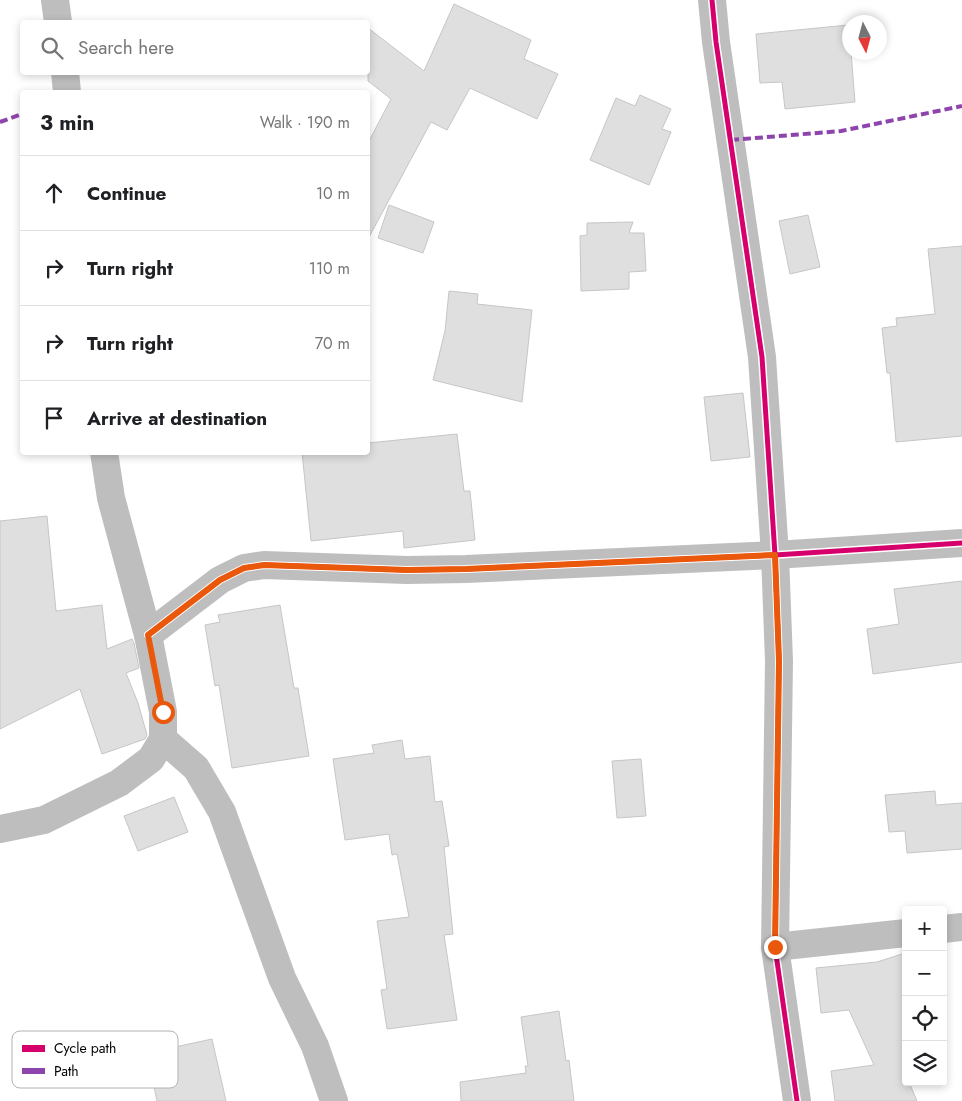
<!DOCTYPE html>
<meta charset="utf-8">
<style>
body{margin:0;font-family:Jost,sans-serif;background:#f6f6f6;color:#202124}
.controls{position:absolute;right:15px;bottom:15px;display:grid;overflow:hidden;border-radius:5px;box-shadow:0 2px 8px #0003}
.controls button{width:45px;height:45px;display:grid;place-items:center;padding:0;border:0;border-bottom:1px solid #e0e0e0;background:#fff;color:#202124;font:25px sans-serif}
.compass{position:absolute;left:842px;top:15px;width:45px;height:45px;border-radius:50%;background:#fff;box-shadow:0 2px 8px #0003;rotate:174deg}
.stop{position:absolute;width:15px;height:15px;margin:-11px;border:4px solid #ea580c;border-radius:50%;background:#fff}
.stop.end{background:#ea580c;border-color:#fff;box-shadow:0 1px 5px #0008}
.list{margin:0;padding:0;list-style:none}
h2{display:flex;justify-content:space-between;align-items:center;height:65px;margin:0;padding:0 20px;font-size:21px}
h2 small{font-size:16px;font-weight:400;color:#757577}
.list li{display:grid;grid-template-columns:32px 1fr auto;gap:15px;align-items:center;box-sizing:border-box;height:75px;padding:0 20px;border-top:1px solid #e0e0e0}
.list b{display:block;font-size:19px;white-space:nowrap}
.list em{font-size:16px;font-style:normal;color:#757577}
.icon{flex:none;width:28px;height:28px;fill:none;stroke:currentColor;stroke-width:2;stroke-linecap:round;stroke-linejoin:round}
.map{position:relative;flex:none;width:962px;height:1101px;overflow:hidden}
.search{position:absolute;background:#fff;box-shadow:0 2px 8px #0003;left:20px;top:20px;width:350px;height:55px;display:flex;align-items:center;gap:12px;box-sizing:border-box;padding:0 18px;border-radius:5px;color:#757577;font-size:19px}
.panel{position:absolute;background:#fff;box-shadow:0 2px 8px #0003;left:20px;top:90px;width:350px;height:365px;border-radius:5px}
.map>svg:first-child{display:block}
</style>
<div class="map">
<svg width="962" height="1101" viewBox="0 0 962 1101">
<rect width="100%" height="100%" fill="#fff"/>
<g fill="#dfdfdf" stroke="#c6c6c6">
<path d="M454 4 531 40 524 59 558 74 537 119 470 88 447 130 431 122 368 239V143L391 99 368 81V28L424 71Z"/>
<path d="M848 25 850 52H851L855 102 785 109 782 82 760 83 756 34Z"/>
<path d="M640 95 671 109 662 129 671 132 649 185 590 160 616 98 635 106Z"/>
<path d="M389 205 434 222 423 253 378 238Z"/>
<path d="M808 215 820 267 790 274 779 221Z"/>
<path d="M633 222 629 233H644L646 271 629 272V289L581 291 580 236 587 235V223Z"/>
<path d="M962 246V436L896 442 890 373H887L882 328 897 326 896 318 935 314 928 249Z"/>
<path d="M449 291 478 294 477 304 532 310 522 402 433 380 445 331Z"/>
<path d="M743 393 750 457 711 461 704 397Z"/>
<path d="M457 434 464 491H470L475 540 404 548 403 531 311 541 302 452H368V443Z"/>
<path d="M47 516 56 611 102 605 107 649 132 639 134 643 139 668 126 673 138 703 147 735 145 739 102 754 80 689 0 729V521Z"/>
<path d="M962 581V662L873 674 867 629 899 624 894 589Z"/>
<path d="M280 605 294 688H298L309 756 232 768 219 685 215 686 205 625 220 622 218 615Z"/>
<path d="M402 740 405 759 430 756 435 802 442 801 449 846 444 847 453 934 444 935 457 1020 387 1029 381 990 387 989 377 921 409 917 397 854 392 855 389 834 345 840 333 759 374 753 372 745Z"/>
<path d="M641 759 646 816 617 818 612 761Z"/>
<path d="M935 791 936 805 962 803V849L907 853 905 831 889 832 885 795Z"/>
<path d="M174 797 188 832 138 851 124 816Z"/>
<path d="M905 953 906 1082H909L917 1101H835L831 1071 874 1065 849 1010 821 1013 816 968 877 962Z"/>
<path d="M559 1011 566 1061 569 1060 574 1101H461L460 1082 526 1073 525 1066H528L521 1017Z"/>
<path d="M212 1039 226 1101H157L147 1053Z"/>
</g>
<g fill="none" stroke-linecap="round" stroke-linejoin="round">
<g stroke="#bebebe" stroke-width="28">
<path d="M55 0 58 22"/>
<path d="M712 0 716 42 762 357 775 555 779 661 775 947 797 1101"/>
<path d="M65 72 67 92"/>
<path d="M148 635 220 580 244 568 264 565 407 570 466 569 775 555 962 543"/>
<path d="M163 739 196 768 222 812 282 978 315 1046 334 1101"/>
<path d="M0 829 44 820 119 783 151 759 163 739V712L148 635 111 498 104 452"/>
<path d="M943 929 962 927"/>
<path d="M775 947 906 933"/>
</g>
<g stroke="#8e44ad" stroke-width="4" stroke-dasharray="8 4" stroke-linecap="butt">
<path d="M0 122 22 114"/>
<path d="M731 140 841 131 962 106"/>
</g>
<g stroke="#fff" stroke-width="8">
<g id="cycleway">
<path d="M712 0 716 42 762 357 775 555 779 661 775 947 797 1101"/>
<path d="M148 635 220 580 244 568 264 565 407 570 466 569 775 555 962 543"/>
</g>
</g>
<use href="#cycleway" stroke="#d6006c" stroke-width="5"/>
</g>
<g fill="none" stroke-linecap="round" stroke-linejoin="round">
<path stroke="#ea580c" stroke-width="6" d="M163 712 148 635 220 580 244 568 264 565 407 570 466 569 775 555 779 661 775 947"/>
</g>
<rect x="12" y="1031" width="166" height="57" rx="8" fill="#fff" stroke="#b2b2b2" stroke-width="1"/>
<rect x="22" y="1045" width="23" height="7" fill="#d6006c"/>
<rect x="22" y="1068" width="23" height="6" fill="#8e44ad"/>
<g font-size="14" fill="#000">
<text x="54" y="1053">Cycle path</text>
<text x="54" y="1076">Path</text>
</g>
</svg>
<div class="controls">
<button>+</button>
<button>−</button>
<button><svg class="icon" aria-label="locate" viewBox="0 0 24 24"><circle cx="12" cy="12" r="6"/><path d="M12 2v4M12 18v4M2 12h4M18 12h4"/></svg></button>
<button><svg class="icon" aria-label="layers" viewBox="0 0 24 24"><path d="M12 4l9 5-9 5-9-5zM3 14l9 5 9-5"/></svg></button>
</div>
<svg class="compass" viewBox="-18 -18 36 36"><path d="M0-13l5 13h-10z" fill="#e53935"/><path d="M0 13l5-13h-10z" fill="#757577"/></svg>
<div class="stop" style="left:163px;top:712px"></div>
<div class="stop end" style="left:775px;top:947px"></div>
<div class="search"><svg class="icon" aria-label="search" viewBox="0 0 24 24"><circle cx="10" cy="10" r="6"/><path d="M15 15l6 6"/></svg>Search here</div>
<section class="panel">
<h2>3 min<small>Walk · 190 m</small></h2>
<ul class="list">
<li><svg class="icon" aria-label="ahead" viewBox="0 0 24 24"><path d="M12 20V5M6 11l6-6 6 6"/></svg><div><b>Continue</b></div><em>10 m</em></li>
<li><svg class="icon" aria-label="right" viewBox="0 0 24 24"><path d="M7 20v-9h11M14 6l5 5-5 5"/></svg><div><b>Turn right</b></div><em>110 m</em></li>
<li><svg class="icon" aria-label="right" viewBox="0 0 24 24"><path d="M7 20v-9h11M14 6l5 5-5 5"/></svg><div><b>Turn right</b></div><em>70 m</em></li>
<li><svg class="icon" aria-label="arrive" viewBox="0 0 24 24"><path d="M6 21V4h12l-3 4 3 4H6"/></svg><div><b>Arrive at destination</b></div></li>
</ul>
</section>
</div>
